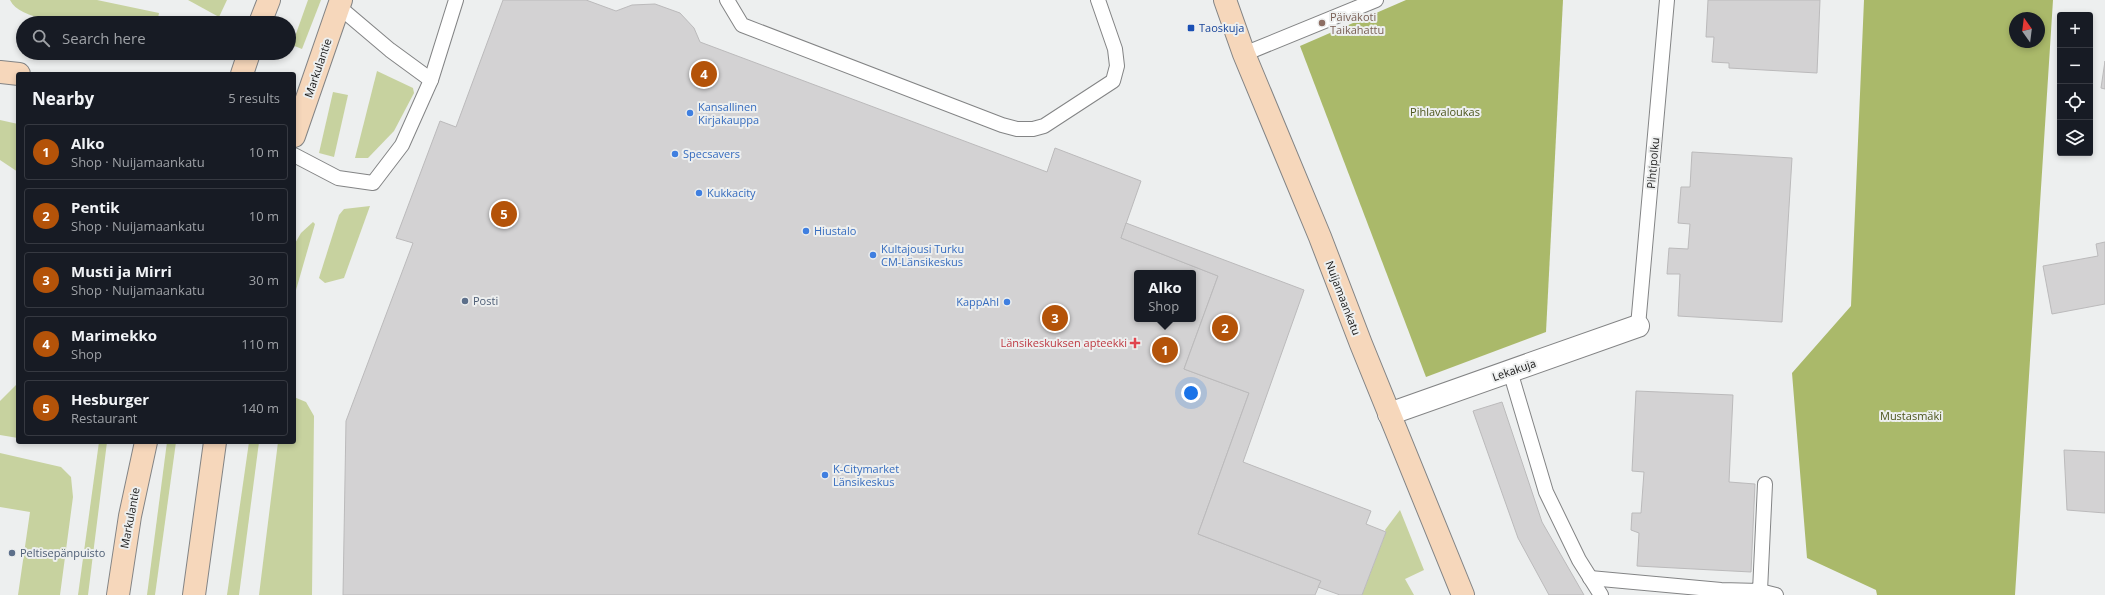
<!DOCTYPE html>
<meta charset="utf-8">
<style>
body{margin:0;font-family:"Open Sans",sans-serif;background:#20242c;color:#f1f3f6}
.controls{position:absolute;right:12px;top:12px;display:grid;overflow:hidden;border-radius:4px;box-shadow:0 2px 6px #0003}
.controls button{width:36px;height:36px;display:grid;place-items:center;padding:0;border:0;border-bottom:1px solid #363941;background:#171b24;color:#f1f3f6;font:20px sans-serif}
.compass{position:absolute;left:2009px;top:12px;width:36px;height:36px;border-radius:50%;background:#171b24;box-shadow:0 2px 6px #0003;rotate:346deg}
.you{position:absolute;left:1191px;top:393px;width:14px;height:14px;margin:-10px;border:3px solid #fff;border-radius:50%;background:#1a73e8;box-shadow:0 0 0 6px #1a73e833}
.badge{display:grid;place-items:center;width:26px;height:26px;border-radius:50%;background:#b45309;color:#fff;font-size:13px;font-weight:700}
.pin{position:absolute;translate:-50% -50%;border:2px solid #fff;box-shadow:0 1px 4px #0006}
.popup{position:absolute;left:1134px;top:270px;width:62px;height:52px;box-sizing:border-box;display:grid;place-content:center;border-radius:4px;background:#171b24;filter:drop-shadow(0 1px 3px #0005);font-size:13px;white-space:nowrap;color:#9ea1a6}
.popup b{font-size:15px;color:#f1f3f6}
.popup::after{content:'';position:absolute;left:50%;top:100%;margin-left:-8px;border:8px solid transparent;border-top-color:#171b24}
.list{margin:0;padding:0;list-style:none}
h2{display:flex;justify-content:space-between;align-items:center;height:52px;margin:0;padding:0 16px;font-size:17px}
h2 small{font-size:13px;font-weight:400;color:#9ea1a6}
.list li{display:grid;grid-template-columns:26px 1fr auto;gap:12px;align-items:center;box-sizing:border-box;height:56px;margin:0 8px 8px;padding:0 8px;border:1px solid #363941;border-radius:4px}
.list b{display:block;font-size:15px;white-space:nowrap}
.list p{margin:0;font-size:13px;white-space:nowrap;color:#9ea1a6}
.list em{font-size:13px;font-style:normal;color:#9ea1a6}
.icon{flex:none;width:22px;height:22px;fill:none;stroke:currentColor;stroke-width:2;stroke-linecap:round;stroke-linejoin:round}
.map{position:relative;flex:none;width:2105px;height:595px;overflow:hidden}
.search{position:absolute;background:#171b24;box-shadow:0 2px 6px #0003;left:16px;top:16px;width:280px;height:44px;display:flex;align-items:center;gap:10px;box-sizing:border-box;padding:0 14px;border-radius:22px;color:#9ea1a6;font-size:15px}
.panel{position:absolute;background:#171b24;box-shadow:0 2px 6px #0003;left:16px;top:72px;width:280px;height:372px;border-radius:4px}
.map>svg:first-child{display:block}
</style>
<div class="map">
<svg width="2105" height="595" viewBox="0 0 2105 595">
<rect width="100%" height="100%" fill="#edefef"/>
<g fill="#c7d29f">
<path d="M10 0H97L159 13 157 23C126 23 25 31 10 0Z"/>
<path d="M188 0H227L219 17Z"/>
<path d="M308 0H321L302 49 292 45Z"/>
<path d="M377 71 413 88 414 93 394 131 368 158H355Z"/>
<path d="M333 92 348 95 334 157 319 153Z"/>
<path d="M0 120 18 124V172L0 160Z"/>
<path d="M370 206 344 278 325 283 319 278 339 215 344 209Z"/>
<path d="M313 222 315 224 294 297V245L301 233Z"/>
<path d="M18 383V438L0 435V401Z"/>
<path d="M294 397 306 402 314 416 312 595H259L278 442H294Z"/>
<path d="M99 442H107L88 595H78Z"/>
<path d="M167 442H176L155 595H147Z"/>
<path d="M249 442H259L239 595H227Z"/>
<path d="M0 453 61 467 71 477 73 497 60 595H18L30 512 0 507Z"/>
<path d="M1400 510 1424 570 1405 579 1414 595H1362L1386 532 1385 530Z"/>
</g>
<g fill="#aab96a" fill-rule="evenodd">
<path d="M1406 0H1563L1546 332 1426 377 1300 46Z"/>
<path d="M1864 0H2053L2015 595H1877L1876 590 1807 558 1792 373 1851 306ZM2015 18H2039V42H2015Z"/>
</g>
<g fill="#d3d2d3" stroke="#bbbabb" fill-rule="evenodd">
<path d="M503 0H586L616 11 632 5 655 4 680 13 694 28 700 42 1047 172 1055 148 1141 181 1121 238 1218 276 1184 369 1249 393 1198 534 1321 581 1315 595H343L346 421 413 243 396 238 440 121 456 127ZM1137 273H1193V319H1137Z"/>
<path d="M1708 0H1820L1817 73 1729 68V63L1712 62 1714 37H1706Z"/>
<path d="M2105 61V89L2101 88Z"/>
<path d="M1692 152 1792 158 1782 322 1678 316 1680 274H1667L1669 248 1688 249 1690 224 1678 223 1681 187H1690Z"/>
<path d="M1126 223 1304 290 1243 462 1371 511 1366 524 1386 532 1362 595H1340L1318 587 1321 581 1198 534 1249 393 1184 369 1218 276 1121 238Z"/>
<path d="M2105 242V304L2052 314 2043 266 2098 256 2096 244Z"/>
<path d="M1636 391 1733 395 1729 482 1755 484 1751 572 1637 566 1639 533 1631 530 1632 513H1641L1644 472 1632 471Z"/>
<path d="M1502 402 1542 522 1584 595H1549L1518 538 1473 411Z"/>
<path d="M2064 450 2105 452V513L2067 510Z"/>
</g>
<g fill="none" stroke-linecap="round" stroke-linejoin="round">
<g stroke="#838485" stroke-width="16">
<g id="lane">
<path d="M727 0 742 25 1002 125 1017 129H1033L1044 126 1113 81 1117 66 1115 49 1098 0"/>
<path d="M338 6 390 50 431 80"/>
<path d="M1244 54 1376 0"/>
<path d="M294 155 338 178 373 183 402 145 431 80 456 0"/>
<path d="M1638 326 1667 0"/>
<path d="M1510 371 1546 492 1579 560 1601 595"/>
<path d="M1590 578 1721 590 1760 591 1765 484"/>
<path d="M1760 591 1776 595"/>
</g>
</g>
<g stroke="#838485" stroke-width="24">
<path id="street" d="M1389 414 1638 326"/>
</g>
<g stroke="#838485" stroke-width="24">
<g id="secondary">
<path d="M1225 0 1244 54 1320 237 1361 344 1463 595"/>
<path d="M260 23 269 0"/>
<path d="M0 72 19 74"/>
<path d="M242 74 249 53"/>
<path d="M294 136 341 0"/>
<path d="M118 595 130 516 146 442"/>
<path d="M194 595 215 442"/>
</g>
</g>
<use href="#lane" stroke="#fff" stroke-width="14"/>
<use href="#street" stroke="#fff" stroke-width="22"/>
<use href="#secondary" stroke="#f6d7bb" stroke-width="22"/>
</g>
<circle fill="#8d6e63" stroke="#edefef" stroke-width="1.5" cx="1322" cy="23" r="4"/>
<rect fill="#1a4fb4" stroke="#edefef" stroke-width="1.5" x="1187" y="24" width="8" height="8" rx="2"/>
<g fill="#3f7fe0" stroke="#edefef" stroke-width="1.5">
<circle cx="690" cy="113" r="4"/>
<circle cx="675" cy="154" r="4"/>
<circle cx="699" cy="193" r="4"/>
<circle cx="806" cy="231" r="4"/>
<circle cx="873" cy="255" r="4"/>
<circle cx="1007" cy="302" r="4"/>
<circle cx="825" cy="475" r="4"/>
</g>
<g fill="#5c6f8a" stroke="#edefef" stroke-width="1.5">
<circle cx="465" cy="301" r="4"/>
<circle cx="12" cy="553" r="4"/>
</g>
<path fill="#e0444e" stroke="#edefef" stroke-width="1.5" d="M1133 337h4v4h4v4h-4v4h-4v-4h-4v-4h4z"/>
<g text-anchor="middle" stroke-width="4" stroke-linejoin="round" paint-order="stroke">
<g font-size="11" fill="#785e54" stroke="#edefef" text-anchor="start">
<text x="1330" y="21">Päiväkoti<tspan x="1330" dy="13">Taikahattu</tspan></text>
</g>
<g font-size="11" fill="#164399" stroke="#edefef" text-anchor="start">
<text x="1199" y="32">Taoskuja</text>
</g>
<g font-size="11" fill="#181818" stroke="#edefef">
<text transform="translate(318 68) rotate(-71)" y="4">Markulantie</text>
<text transform="translate(1653 163) rotate(-85)" y="4">Pihtipolku</text>
<text transform="translate(1343 298) rotate(69)" y="4">Nuijamaankatu</text>
<text transform="translate(1514 370) rotate(-19)" y="4">Lekakuja</text>
<text transform="translate(130 518) rotate(-79)" y="4">Markulantie</text>
</g>
<g font-size="11" fill="#366cbe" stroke="#edefef" text-anchor="start">
<text x="698" y="111">Kansallinen<tspan x="698" dy="13">Kirjakauppa</tspan></text>
<text x="683" y="158">Specsavers</text>
<text x="707" y="197">Kukkacity</text>
<text x="814" y="235">Hiustalo</text>
<text x="881" y="253">Kultajousi Turku<tspan x="881" dy="13">CM-Länsikeskus</tspan></text>
<text x="999" y="306" text-anchor="end">KappAhl</text>
<text x="833" y="473">K-Citymarket<tspan x="833" dy="13">Länsikeskus</tspan></text>
</g>
<g font-size="11" fill="#4c551c" stroke="#edefef">
<text x="1445" y="116">Pihlavaloukas</text>
<text x="1911" y="420">Mustasmäki</text>
</g>
<g font-size="11" fill="#4e5e75" stroke="#edefef" text-anchor="start">
<text x="473" y="305">Posti</text>
<text x="20" y="557">Peltisepänpuisto</text>
</g>
<g font-size="11" fill="#be3a42" stroke="#edefef" text-anchor="end">
<text x="1127" y="347">Länsikeskuksen apteekki</text>
</g>
</g>
</svg>
<div class="controls">
<button>+</button>
<button>−</button>
<button><svg class="icon" aria-label="locate" viewBox="0 0 24 24"><circle cx="12" cy="12" r="6"/><path d="M12 2v4M12 18v4M2 12h4M18 12h4"/></svg></button>
<button><svg class="icon" aria-label="layers" viewBox="0 0 24 24"><path d="M12 4l9 5-9 5-9-5zM3 14l9 5 9-5"/></svg></button>
</div>
<svg class="compass" viewBox="-18 -18 36 36"><path d="M0-13l5 13h-10z" fill="#e53935"/><path d="M0 13l5-13h-10z" fill="#9ea1a6"/></svg>
<div class="you"></div>
<div class="pin badge" style="left:1165px;top:350px">1</div>
<div class="popup"><b>Alko</b>Shop</div>
<div class="pin badge" style="left:1225px;top:328px">2</div>
<div class="pin badge" style="left:1055px;top:318px">3</div>
<div class="pin badge" style="left:704px;top:74px">4</div>
<div class="pin badge" style="left:504px;top:214px">5</div>
<div class="search"><svg class="icon" aria-label="search" viewBox="0 0 24 24"><circle cx="10" cy="10" r="6"/><path d="M15 15l6 6"/></svg>Search here</div>
<section class="panel">
<h2>Nearby<small>5 results</small></h2>
<ul class="list">
<li><span class="badge">1</span><div><b>Alko</b><p>Shop · Nuijamaankatu</p></div><em>10 m</em></li>
<li><span class="badge">2</span><div><b>Pentik</b><p>Shop · Nuijamaankatu</p></div><em>10 m</em></li>
<li><span class="badge">3</span><div><b>Musti ja Mirri</b><p>Shop · Nuijamaankatu</p></div><em>30 m</em></li>
<li><span class="badge">4</span><div><b>Marimekko</b><p>Shop</p></div><em>110 m</em></li>
<li><span class="badge">5</span><div><b>Hesburger</b><p>Restaurant</p></div><em>140 m</em></li>
</ul>
</section>
</div>
